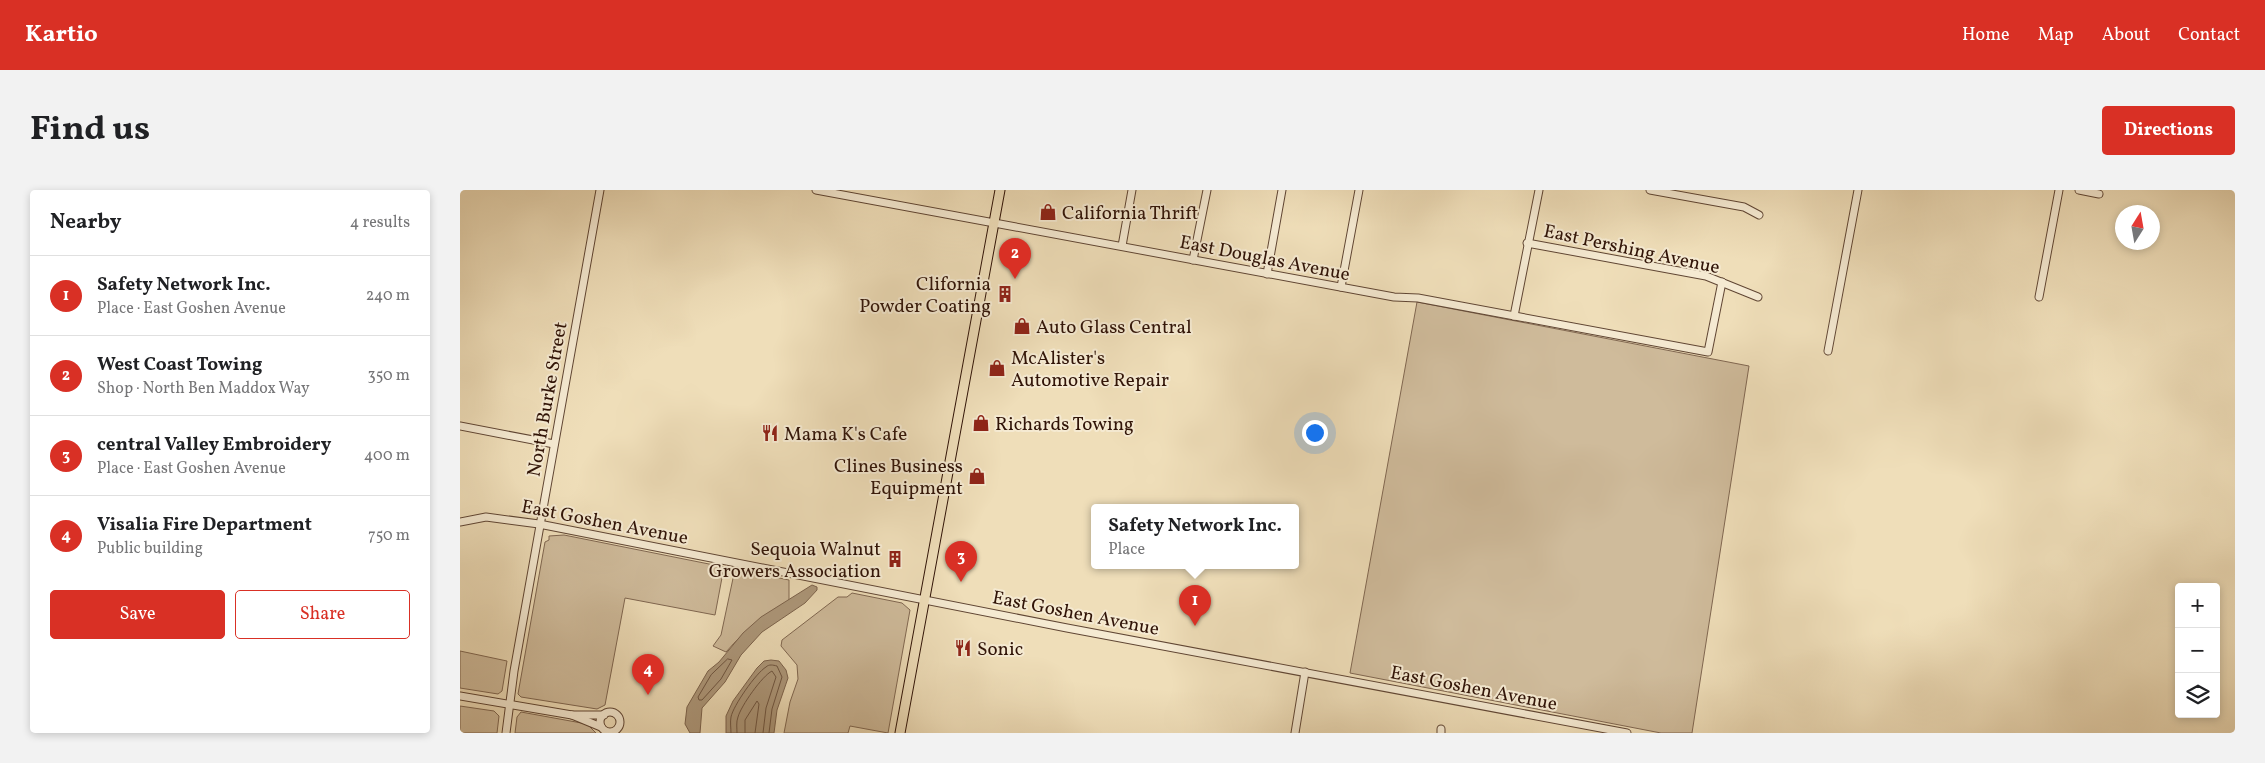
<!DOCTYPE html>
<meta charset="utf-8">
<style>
body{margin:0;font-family:Vollkorn,serif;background:#f2f2f2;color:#202124}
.controls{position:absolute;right:15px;bottom:15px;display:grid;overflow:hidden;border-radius:5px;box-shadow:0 2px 8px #0003}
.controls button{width:45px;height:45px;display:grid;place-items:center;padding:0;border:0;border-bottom:1px solid #e0e0e0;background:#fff;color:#202124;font:25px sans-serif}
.compass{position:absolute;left:1655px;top:15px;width:45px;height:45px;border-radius:50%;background:#fff;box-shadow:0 2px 8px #0003;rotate:11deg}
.you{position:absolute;left:854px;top:242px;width:18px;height:18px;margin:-12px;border:4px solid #fff;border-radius:50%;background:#1a73e8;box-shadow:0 0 0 8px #1a73e833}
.badge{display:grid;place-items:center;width:32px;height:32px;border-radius:50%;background:#d93025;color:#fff;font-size:16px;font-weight:700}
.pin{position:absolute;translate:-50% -41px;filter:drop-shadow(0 1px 2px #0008)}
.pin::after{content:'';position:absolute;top:26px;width:18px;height:15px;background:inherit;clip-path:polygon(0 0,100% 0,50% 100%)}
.popup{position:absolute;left:631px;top:314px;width:208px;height:65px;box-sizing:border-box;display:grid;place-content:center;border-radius:5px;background:#fff;filter:drop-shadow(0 1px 4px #0005);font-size:16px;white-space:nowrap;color:#757577}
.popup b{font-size:19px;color:#202124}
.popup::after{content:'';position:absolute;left:50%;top:100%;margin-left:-10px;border:10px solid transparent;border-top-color:#fff}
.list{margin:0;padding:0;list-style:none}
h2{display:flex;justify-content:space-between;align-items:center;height:65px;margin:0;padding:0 20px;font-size:21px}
h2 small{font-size:16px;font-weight:400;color:#757577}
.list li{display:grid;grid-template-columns:32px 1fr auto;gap:15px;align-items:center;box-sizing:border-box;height:80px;padding:0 20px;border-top:1px solid #e0e0e0}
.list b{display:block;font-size:19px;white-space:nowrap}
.list p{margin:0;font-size:16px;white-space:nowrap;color:#757577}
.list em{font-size:16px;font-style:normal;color:#757577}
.actions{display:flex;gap:10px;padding:15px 20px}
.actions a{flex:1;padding:11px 0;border:1px solid #d93025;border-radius:5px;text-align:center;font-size:18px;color:#d93025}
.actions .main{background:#d93025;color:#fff}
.icon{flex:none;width:28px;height:28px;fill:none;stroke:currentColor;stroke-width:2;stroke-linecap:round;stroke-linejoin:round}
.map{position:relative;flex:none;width:1775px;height:543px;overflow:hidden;border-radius:5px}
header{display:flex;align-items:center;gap:30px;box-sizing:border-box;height:70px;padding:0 25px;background:#d93025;color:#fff}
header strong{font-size:24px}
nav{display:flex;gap:28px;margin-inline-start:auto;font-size:18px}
.intro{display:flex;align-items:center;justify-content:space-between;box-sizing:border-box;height:120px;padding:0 30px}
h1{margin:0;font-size:35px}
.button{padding:12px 22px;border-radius:5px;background:#d93025;color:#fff;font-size:18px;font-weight:700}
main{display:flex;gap:30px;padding:0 30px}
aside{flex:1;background:#fff;border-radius:5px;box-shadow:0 2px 8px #0003}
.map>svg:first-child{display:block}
</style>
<header>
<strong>Kartio</strong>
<nav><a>Home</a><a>Map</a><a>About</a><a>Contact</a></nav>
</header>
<div class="intro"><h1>Find us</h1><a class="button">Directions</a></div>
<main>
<aside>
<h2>Nearby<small>4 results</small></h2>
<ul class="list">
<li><span class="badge">1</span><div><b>Safety Network Inc.</b><p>Place · East Goshen Avenue</p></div><em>240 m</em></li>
<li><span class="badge">2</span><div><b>West Coast Towing</b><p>Shop · North Ben Maddox Way</p></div><em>350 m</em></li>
<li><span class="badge">3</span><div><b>central Valley Embroidery</b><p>Place · East Goshen Avenue</p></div><em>400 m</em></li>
<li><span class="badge">4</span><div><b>Visalia Fire Department</b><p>Public building</p></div><em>750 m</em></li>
</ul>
<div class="actions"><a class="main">Save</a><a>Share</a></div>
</aside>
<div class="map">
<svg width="1775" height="543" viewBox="0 0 1775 543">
<rect width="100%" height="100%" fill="#efdeb9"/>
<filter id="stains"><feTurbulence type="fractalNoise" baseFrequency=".004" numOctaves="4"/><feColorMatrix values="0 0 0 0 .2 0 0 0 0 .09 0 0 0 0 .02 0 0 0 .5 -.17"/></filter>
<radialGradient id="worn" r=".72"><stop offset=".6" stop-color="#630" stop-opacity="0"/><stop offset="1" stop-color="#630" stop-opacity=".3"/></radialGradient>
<g fill="#cfbb9b" stroke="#806751">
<path d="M957 112 1289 176 1232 543H1201L890 483Z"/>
<path d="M104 345 264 377 255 425 165 408 145 515 137 519 61 507 58 504 85 352 89 350V346Z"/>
<path d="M275 379 329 390V411C303 426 286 439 266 462L253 456 261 445Z"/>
<path d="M392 403 442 413 450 420 428 543 390 536 388 543H324L330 512 338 489 337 475 321 456 322 450 378 407H387Z"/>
<path d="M0 461 47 471 42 501 38 504 0 498Z"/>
<path d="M0 516 34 521 39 526 37 543H0Z"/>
<path d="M61 522 127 534 136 543H55L57 527Z"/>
</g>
<g fill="#ae997c" stroke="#7c634d">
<path d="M352 395 357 397V400L345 413 302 442 281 465 265 492 242 518 240 543H230L225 534 227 517 248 481 259 472 283 443 301 427Z"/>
<path d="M311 470 319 471 326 480 328 488 317 520 314 543H266V526L273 511 297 478 304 471Z"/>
</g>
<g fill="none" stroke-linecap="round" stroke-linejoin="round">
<g stroke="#6f5642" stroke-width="1">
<path d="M268 469 272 470 261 489 242 510H239L238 507 251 485Z"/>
<path d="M271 543C271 538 270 532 271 527 273 516 296 483 306 477 309 474 313 475 317 476L322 487 312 519 309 543"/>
<path d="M277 543C277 538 276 532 278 527 281 516 302 486 312 481L316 487 306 518 303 543"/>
<path d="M285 543V530L297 511 299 514 295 543"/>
</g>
<g stroke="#604634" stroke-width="9">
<g id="minor">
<path d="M356 0 934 107 958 108 1248 162 1262 92"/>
<path d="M1190 0 1284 17 1299 25"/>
<path d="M1619 0 1639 4"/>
<path d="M1067 53 1246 86 1298 107"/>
<path d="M662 56 672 0"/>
<path d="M733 70 747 0"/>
<path d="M807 84 822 0"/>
<path d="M881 97 899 0"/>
<path d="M1579 107 1599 0"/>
<path d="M1054 126 1079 0"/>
<path d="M1368 161 1398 0"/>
<path d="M0 236 94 254"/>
<path d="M0 332 26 327 79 334 607 438 1167 543"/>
<path d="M0 506 112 525H144"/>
<circle cx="150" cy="532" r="10"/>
<path d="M112 525 141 537"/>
<path d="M981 539V543"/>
<path d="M46 543 54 481 140 0"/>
<path d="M835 543 845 482"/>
</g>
</g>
<g stroke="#301307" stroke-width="11">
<path id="major" d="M440 543 540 0"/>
</g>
<use href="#minor" stroke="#f5ead2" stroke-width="7"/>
<use href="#major" stroke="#efdeb9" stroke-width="9"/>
</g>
<defs>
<g id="shop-bare" transform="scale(1.35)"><path d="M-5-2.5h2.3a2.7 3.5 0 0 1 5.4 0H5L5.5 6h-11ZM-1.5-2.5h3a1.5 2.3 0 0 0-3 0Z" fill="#8f2418" stroke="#f5ead2" stroke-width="2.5" paint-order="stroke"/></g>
<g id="building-bare" transform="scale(1.35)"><path d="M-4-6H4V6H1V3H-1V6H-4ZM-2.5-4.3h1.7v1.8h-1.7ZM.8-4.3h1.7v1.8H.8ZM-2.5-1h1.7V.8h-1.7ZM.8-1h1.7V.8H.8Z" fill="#8f2418" stroke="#f5ead2" stroke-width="2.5" paint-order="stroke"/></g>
<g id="restaurant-bare" transform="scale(1.35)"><path d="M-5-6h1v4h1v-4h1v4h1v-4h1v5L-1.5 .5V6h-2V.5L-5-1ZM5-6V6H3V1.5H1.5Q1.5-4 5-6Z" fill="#8f2418" stroke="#f5ead2" stroke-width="2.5" paint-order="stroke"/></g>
</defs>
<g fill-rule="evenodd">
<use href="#shop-bare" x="588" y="22"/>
<use href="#building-bare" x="545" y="104"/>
<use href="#shop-bare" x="562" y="136"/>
<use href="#shop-bare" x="537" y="178"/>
<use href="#shop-bare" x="521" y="233"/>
<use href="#restaurant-bare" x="310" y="243"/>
<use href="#shop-bare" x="517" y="286"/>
<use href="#building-bare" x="435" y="369"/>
<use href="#restaurant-bare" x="503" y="458"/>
</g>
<g text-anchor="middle" stroke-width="4" stroke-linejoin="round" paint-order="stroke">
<g font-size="19" fill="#301307" stroke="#f5ead2" text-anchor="start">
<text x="602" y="29">California Thrift</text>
<text x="531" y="100" text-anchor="end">Clifornia<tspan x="531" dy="22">Powder Coating</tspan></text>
<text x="576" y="143">Auto Glass Central</text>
<text x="551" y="174">McAlister's<tspan x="551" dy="22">Automotive Repair</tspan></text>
<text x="535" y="240">Richards Towing</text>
<text x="324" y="250">Mama K's Cafe</text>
<text x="503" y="282" text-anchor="end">Clines Business<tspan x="503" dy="22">Equipment</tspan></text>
<text x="421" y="365" text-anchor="end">Sequoia Walnut<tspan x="421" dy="22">Growers Association</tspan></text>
<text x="517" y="465">Sonic</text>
</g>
<g font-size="19" fill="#301307" stroke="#f5ead2">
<text transform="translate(1172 58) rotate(12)" y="7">East Pershing Avenue</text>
<text transform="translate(805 67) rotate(11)" y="7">East Douglas Avenue</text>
<text transform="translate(86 209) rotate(-80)" y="7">North Burke Street</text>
<text transform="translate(145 331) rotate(11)" y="7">East Goshen Avenue</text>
<text transform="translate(616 422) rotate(11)" y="7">East Goshen Avenue</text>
<text transform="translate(1014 497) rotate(11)" y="7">East Goshen Avenue</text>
</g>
</g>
<rect width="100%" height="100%" filter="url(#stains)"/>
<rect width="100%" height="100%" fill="url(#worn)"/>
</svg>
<div class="controls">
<button>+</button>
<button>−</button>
<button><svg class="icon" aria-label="layers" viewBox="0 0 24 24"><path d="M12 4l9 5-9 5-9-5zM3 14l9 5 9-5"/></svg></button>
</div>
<svg class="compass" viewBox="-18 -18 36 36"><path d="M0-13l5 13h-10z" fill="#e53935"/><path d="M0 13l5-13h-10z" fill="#757577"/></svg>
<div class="you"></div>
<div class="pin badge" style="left:735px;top:436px">1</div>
<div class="popup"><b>Safety Network Inc.</b>Place</div>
<div class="pin badge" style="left:555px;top:89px">2</div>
<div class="pin badge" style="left:501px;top:392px">3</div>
<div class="pin badge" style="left:188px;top:505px">4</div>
</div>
</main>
